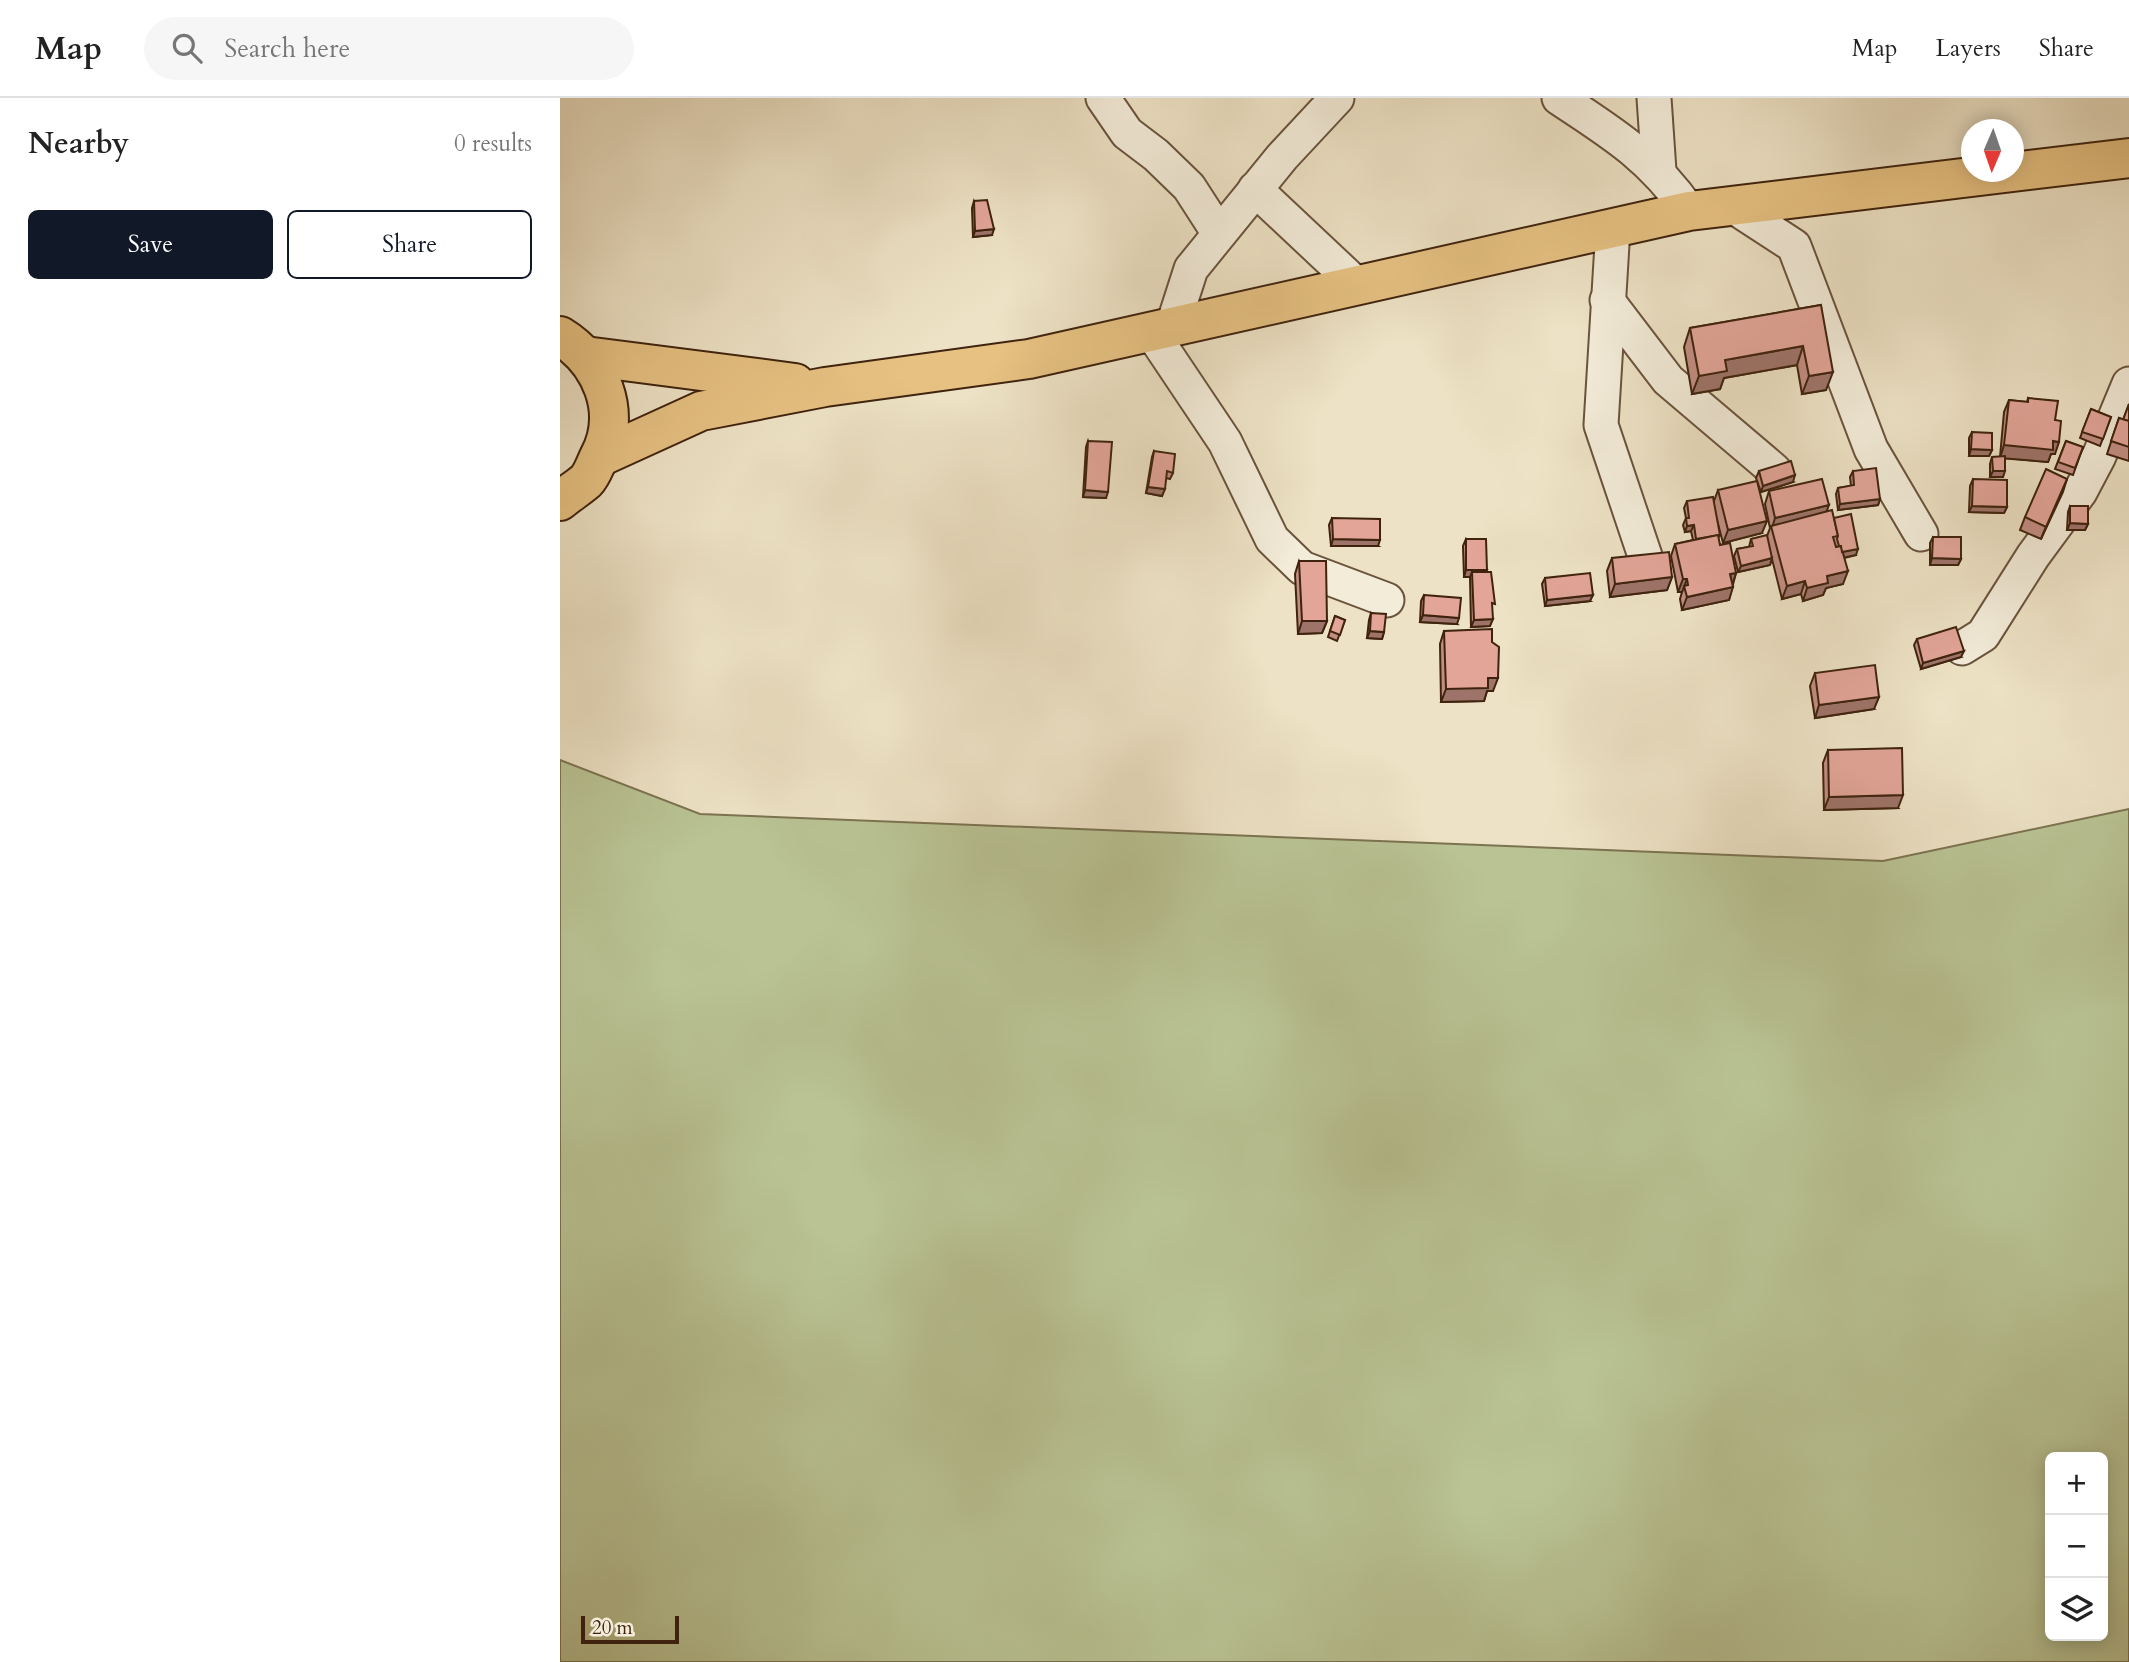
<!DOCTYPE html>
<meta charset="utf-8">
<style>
body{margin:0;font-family:Cardo,serif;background:#f6f6f6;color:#222}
.controls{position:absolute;right:21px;bottom:21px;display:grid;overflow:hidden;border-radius:10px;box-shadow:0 4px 18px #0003}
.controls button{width:63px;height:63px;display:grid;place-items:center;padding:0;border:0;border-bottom:2px solid #e0e0e0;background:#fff;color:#222;font:35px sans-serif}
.compass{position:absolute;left:1401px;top:21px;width:63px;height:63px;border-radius:50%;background:#fff;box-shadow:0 4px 18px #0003;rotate:182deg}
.scale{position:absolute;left:21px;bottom:18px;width:98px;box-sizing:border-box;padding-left:7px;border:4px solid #3f230e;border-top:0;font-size:19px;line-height:24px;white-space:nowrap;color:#3f230e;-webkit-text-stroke:5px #f3ecd9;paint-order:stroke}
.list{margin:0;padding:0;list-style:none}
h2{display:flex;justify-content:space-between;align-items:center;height:91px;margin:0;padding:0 28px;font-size:30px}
h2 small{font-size:23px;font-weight:400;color:#767676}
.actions{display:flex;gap:14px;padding:21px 28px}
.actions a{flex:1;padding:16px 0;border:2px solid #111827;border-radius:10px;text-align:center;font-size:24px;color:#111827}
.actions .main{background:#111827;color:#fff}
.icon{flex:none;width:38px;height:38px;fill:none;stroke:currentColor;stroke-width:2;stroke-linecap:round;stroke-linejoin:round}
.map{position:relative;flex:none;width:1569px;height:1564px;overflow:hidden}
header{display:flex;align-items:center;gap:42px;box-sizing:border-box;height:98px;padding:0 35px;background:#fff;border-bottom:2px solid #e0e0e0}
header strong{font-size:33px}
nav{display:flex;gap:38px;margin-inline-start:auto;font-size:24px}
.search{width:490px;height:63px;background:#f6f6f6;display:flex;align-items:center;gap:18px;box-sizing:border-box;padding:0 24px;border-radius:38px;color:#767676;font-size:26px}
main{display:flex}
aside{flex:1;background:#fff}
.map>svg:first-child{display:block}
</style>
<header>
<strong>Map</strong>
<div class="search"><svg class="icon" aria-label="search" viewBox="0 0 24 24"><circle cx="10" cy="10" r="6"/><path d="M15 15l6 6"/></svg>Search here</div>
<nav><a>Map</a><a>Layers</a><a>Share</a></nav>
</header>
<main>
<aside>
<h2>Nearby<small>0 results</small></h2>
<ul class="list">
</ul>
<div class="actions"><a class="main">Save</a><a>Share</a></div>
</aside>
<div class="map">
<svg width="1569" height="1564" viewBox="0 0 1569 1564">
<rect width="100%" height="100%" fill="#ede2c5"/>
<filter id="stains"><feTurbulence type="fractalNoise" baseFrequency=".00286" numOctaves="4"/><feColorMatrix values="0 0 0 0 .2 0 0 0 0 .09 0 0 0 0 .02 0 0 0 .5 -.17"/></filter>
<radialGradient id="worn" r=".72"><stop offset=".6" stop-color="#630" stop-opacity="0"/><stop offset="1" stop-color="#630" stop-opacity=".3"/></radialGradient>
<path fill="#b9c394" stroke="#7c7351" stroke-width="2" fill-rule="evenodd" d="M0 662 140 716 1323 763 1569 711V1564H0ZM1490 1359H1543V1538H1490Z"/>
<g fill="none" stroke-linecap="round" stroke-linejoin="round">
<g stroke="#6a533c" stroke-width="37">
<g id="street">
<path d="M543 0 567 35 596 57 629 89 658 134"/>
<path d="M999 0C1054 36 1091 59 1129 113"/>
<path d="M1094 0 1099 73"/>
<path d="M695 91 796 186"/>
<path d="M1174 109 1234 148 1311 351 1361 436"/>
<path d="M1053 130 1041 327 1085 458"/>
<path d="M1047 202 1108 282 1214 372"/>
<path d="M613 227 631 171 722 59 777 0"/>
<path d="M590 232 665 344 712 441 742 470 827 502"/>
<path d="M1402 550 1423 537 1473 458 1520 394 1539 358 1569 286"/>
</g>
</g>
<g stroke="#3f230e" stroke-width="42">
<g id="highway">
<path d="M0 238C41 263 63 314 39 359 35 367 32 377 26 383 18 390 8 396 0 403"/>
<path d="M25 258 235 285"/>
<path d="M40 359 141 313 265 289 469 261 1129 113 1569 60"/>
</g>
</g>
<use href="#street" stroke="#f3ecd9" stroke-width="33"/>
<use href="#highway" stroke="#e6c182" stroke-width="38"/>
</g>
<g fill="#c28e83" stroke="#3f230e" stroke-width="2">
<path d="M414 103 432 137 413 139 412 110Z"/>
<path d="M1261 207 1266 292 1242 296 1237 267 1164 280 1160 291 1132 296 1124 249 1130 230Z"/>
<path d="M1468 300 1495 322V356H1491L1488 364 1445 360 1443 379H1430V366L1432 359H1440L1444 314 1449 302 1467 304Z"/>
<path d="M1569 306V363L1547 356 1559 320 1563 322Z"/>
<path d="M1531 311 1551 319 1540 348 1520 340Z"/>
<path d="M1412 334 1432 352 1429 358H1409V340Z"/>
<path d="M528 343 546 400 523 399 526 349Z"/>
<path d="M1506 343 1523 349 1513 377 1495 371Z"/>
<path d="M594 353 613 375 610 381 606 380 602 398 586 395 592 359Z"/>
<path d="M1199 373 1233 384 1201 394 1196 380Z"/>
<path d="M1293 373 1320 401 1318 407 1278 412 1276 396 1278 390 1291 388 1290 379Z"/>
<path d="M1413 381 1447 409 1444 415 1409 414 1410 388Z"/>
<path d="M1507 381 1481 441 1460 432 1465 419Z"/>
<path d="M1158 392 1202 435 1163 445 1157 422 1160 437 1158 440 1160 447 1176 475 1169 502 1122 512 1120 501 1122 494H1118L1111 458 1115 446 1133 442 1131 433 1125 434 1123 427 1126 420 1124 410 1127 403H1154Z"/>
<path d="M1209 393 1266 413 1274 420 1296 457 1284 460 1283 486 1266 490 1263 497 1243 503 1241 496 1222 501 1212 461 1210 467 1178 474 1174 458 1177 451 1189 449 1191 441 1207 438 1210 430 1205 406Z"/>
<path d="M1510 408 1528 426 1525 432H1507L1508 414Z"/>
<path d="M772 420 818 448H771L769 427Z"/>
<path d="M1373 439 1401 461 1398 467H1370V445Z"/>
<path d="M906 441 926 474 932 512 930 528 911 529 910 479H904L903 448Z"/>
<path d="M1052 460 1112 479 1107 492 1050 499 1047 473Z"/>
<path d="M739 463 767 523 762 535 738 536 735 476Z"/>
<path d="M985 480 1030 503 985 508 982 486Z"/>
<path d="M864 497 897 526 860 524 861 503Z"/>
<path d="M811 515 824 534 822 541 807 540 809 522Z"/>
<path d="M775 518 785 522 777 543 768 539Z"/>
<path d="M884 533 932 544 933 593H927L924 603 881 604 880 546Z"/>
<path d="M1357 541 1401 559 1361 571 1354 547Z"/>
<path d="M1255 575 1314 611 1255 620 1250 588Z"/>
<path d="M1268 652 1338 710 1264 712 1263 665Z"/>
</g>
<g fill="#9e746a" stroke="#3f230e" stroke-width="2">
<path d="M434 131 432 137 413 139 415 133Z"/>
<path d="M1243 248 1237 267 1164 280 1160 291 1132 296 1139 278 1165 262Z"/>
<path d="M1273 274 1266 292 1242 296 1249 278Z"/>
<path d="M1493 343 1499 344 1495 356H1491L1488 364 1440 360 1444 347Z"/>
<path d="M1411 351 1432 352 1429 358H1409Z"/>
<path d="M1433 373H1445L1443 379H1430Z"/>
<path d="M1235 377 1233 384 1201 394 1203 388Z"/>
<path d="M1507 381 1503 394 1481 441 1486 429Z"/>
<path d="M588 389 605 391 602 398 586 395Z"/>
<path d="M525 392 548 394 546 400 523 399Z"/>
<path d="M1320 401 1318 407 1278 412 1280 406Z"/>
<path d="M1269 407 1264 420 1212 430 1215 420Z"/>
<path d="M1412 408 1447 409 1444 415 1409 414Z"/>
<path d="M1207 423 1202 435 1163 445 1168 432Z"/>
<path d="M1510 425 1528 426 1525 432H1507Z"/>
<path d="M1134 427 1131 433 1125 434 1127 428Z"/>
<path d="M773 441 820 442 818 448H771Z"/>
<path d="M1298 451 1296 457 1278 461 1280 454Z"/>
<path d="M1212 460 1210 467 1178 474 1181 468Z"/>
<path d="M1372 460 1401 461 1398 467H1370Z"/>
<path d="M906 472H927L924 478 912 474 910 479H904Z"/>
<path d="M1288 473 1283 486 1266 490 1263 497 1243 503 1247 490 1267 478Z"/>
<path d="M1176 475 1172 488 1170 476Z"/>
<path d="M1112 479 1107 492 1050 499 1055 486Z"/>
<path d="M1123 481H1127L1122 494H1118Z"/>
<path d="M1245 483 1241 496 1222 501 1227 488Z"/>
<path d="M1173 489 1169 502 1122 512 1127 499Z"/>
<path d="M1033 497 1030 503 985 508 987 502Z"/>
<path d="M863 517 899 520 897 526 860 524Z"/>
<path d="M933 521 930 528 911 529 914 522Z"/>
<path d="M742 523H767L762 535 738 536Z"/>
<path d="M810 533 824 534 822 541 807 540Z"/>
<path d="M1404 553 1401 559 1361 571 1363 565Z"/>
<path d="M928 580H938L933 593H927L924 603 881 604 886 591Z"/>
<path d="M1319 599 1314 611 1255 620 1259 607Z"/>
<path d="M1343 697 1338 710 1264 712 1269 699Z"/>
</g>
<g fill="#e2a598" stroke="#3f230e" stroke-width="2">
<path d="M427 102 434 131 415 133 414 103Z"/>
<path d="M1261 207 1273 274 1249 278 1243 248 1165 262 1167 273 1139 278 1130 230Z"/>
<path d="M1468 300 1498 303 1495 322 1501 323 1499 344 1493 343V352L1444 347 1449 302 1468 304Z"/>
<path d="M1569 306V323L1563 322Z"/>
<path d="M1531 311 1551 319 1543 341 1522 334Z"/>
<path d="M1559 320 1569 323V349L1551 343Z"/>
<path d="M1412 334 1432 335V352L1411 351Z"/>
<path d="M528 343 552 344 548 394 525 392Z"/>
<path d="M1506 343 1523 349 1515 370 1498 364Z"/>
<path d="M594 353 615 356 613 375 607 373 605 391 588 389Z"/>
<path d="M1445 358V373H1433L1432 359Z"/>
<path d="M1231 363 1235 377 1203 388 1199 373Z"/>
<path d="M1316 370 1320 401 1280 406 1278 390 1294 387 1293 373Z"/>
<path d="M1486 371 1507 381 1486 429 1465 419Z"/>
<path d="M1262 381 1269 407 1215 420 1209 393Z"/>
<path d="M1413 381 1447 382V409L1412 408Z"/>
<path d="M1197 383 1207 423 1168 432 1158 392Z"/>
<path d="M1153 399 1160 437 1136 441 1134 427 1127 428 1126 420H1129L1127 403Z"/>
<path d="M1510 408H1528V426L1510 425Z"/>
<path d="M1272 412 1278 438 1273 439 1276 449 1281 448 1288 473 1267 478 1268 485 1247 490 1245 483 1227 488 1211 428Z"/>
<path d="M1291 416 1298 451 1282 454 1281 448H1279L1277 441 1278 438 1274 420Z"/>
<path d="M772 420 820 421V442L773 441Z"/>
<path d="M1158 437 1160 447 1170 445 1176 475 1170 476 1173 489 1127 499 1124 488 1128 487 1127 481H1123L1115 446Z"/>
<path d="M1207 437 1212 460 1181 468 1177 451 1193 448 1191 441Z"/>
<path d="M1373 439H1401V461L1372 460Z"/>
<path d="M906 441H926L927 472H906Z"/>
<path d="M1109 454 1112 479 1055 486 1052 460Z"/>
<path d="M739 463H766L767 523H742Z"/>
<path d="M912 474H931L935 506 932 505 933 521 914 522Z"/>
<path d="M1030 475 1033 497 987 502 985 480Z"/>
<path d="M864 497 901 500 899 520 863 517Z"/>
<path d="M811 515 826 516 824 534 810 533Z"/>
<path d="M775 518 785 522 780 537 770 533Z"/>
<path d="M1396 529 1404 553 1363 565 1357 541Z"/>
<path d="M932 531V544L939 549 938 580H928V590L886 591 884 533Z"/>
<path d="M1315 567 1319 599 1259 607 1255 575Z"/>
<path d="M1342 650 1343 697 1269 699 1268 652Z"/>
</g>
<rect width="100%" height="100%" filter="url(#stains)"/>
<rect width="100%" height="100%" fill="url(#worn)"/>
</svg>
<div class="controls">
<button>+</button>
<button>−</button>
<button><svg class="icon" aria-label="layers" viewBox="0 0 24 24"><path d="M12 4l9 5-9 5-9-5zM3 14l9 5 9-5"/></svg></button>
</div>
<svg class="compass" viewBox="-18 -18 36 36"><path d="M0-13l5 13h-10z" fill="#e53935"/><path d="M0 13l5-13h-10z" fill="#767676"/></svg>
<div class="scale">20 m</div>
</div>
</main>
